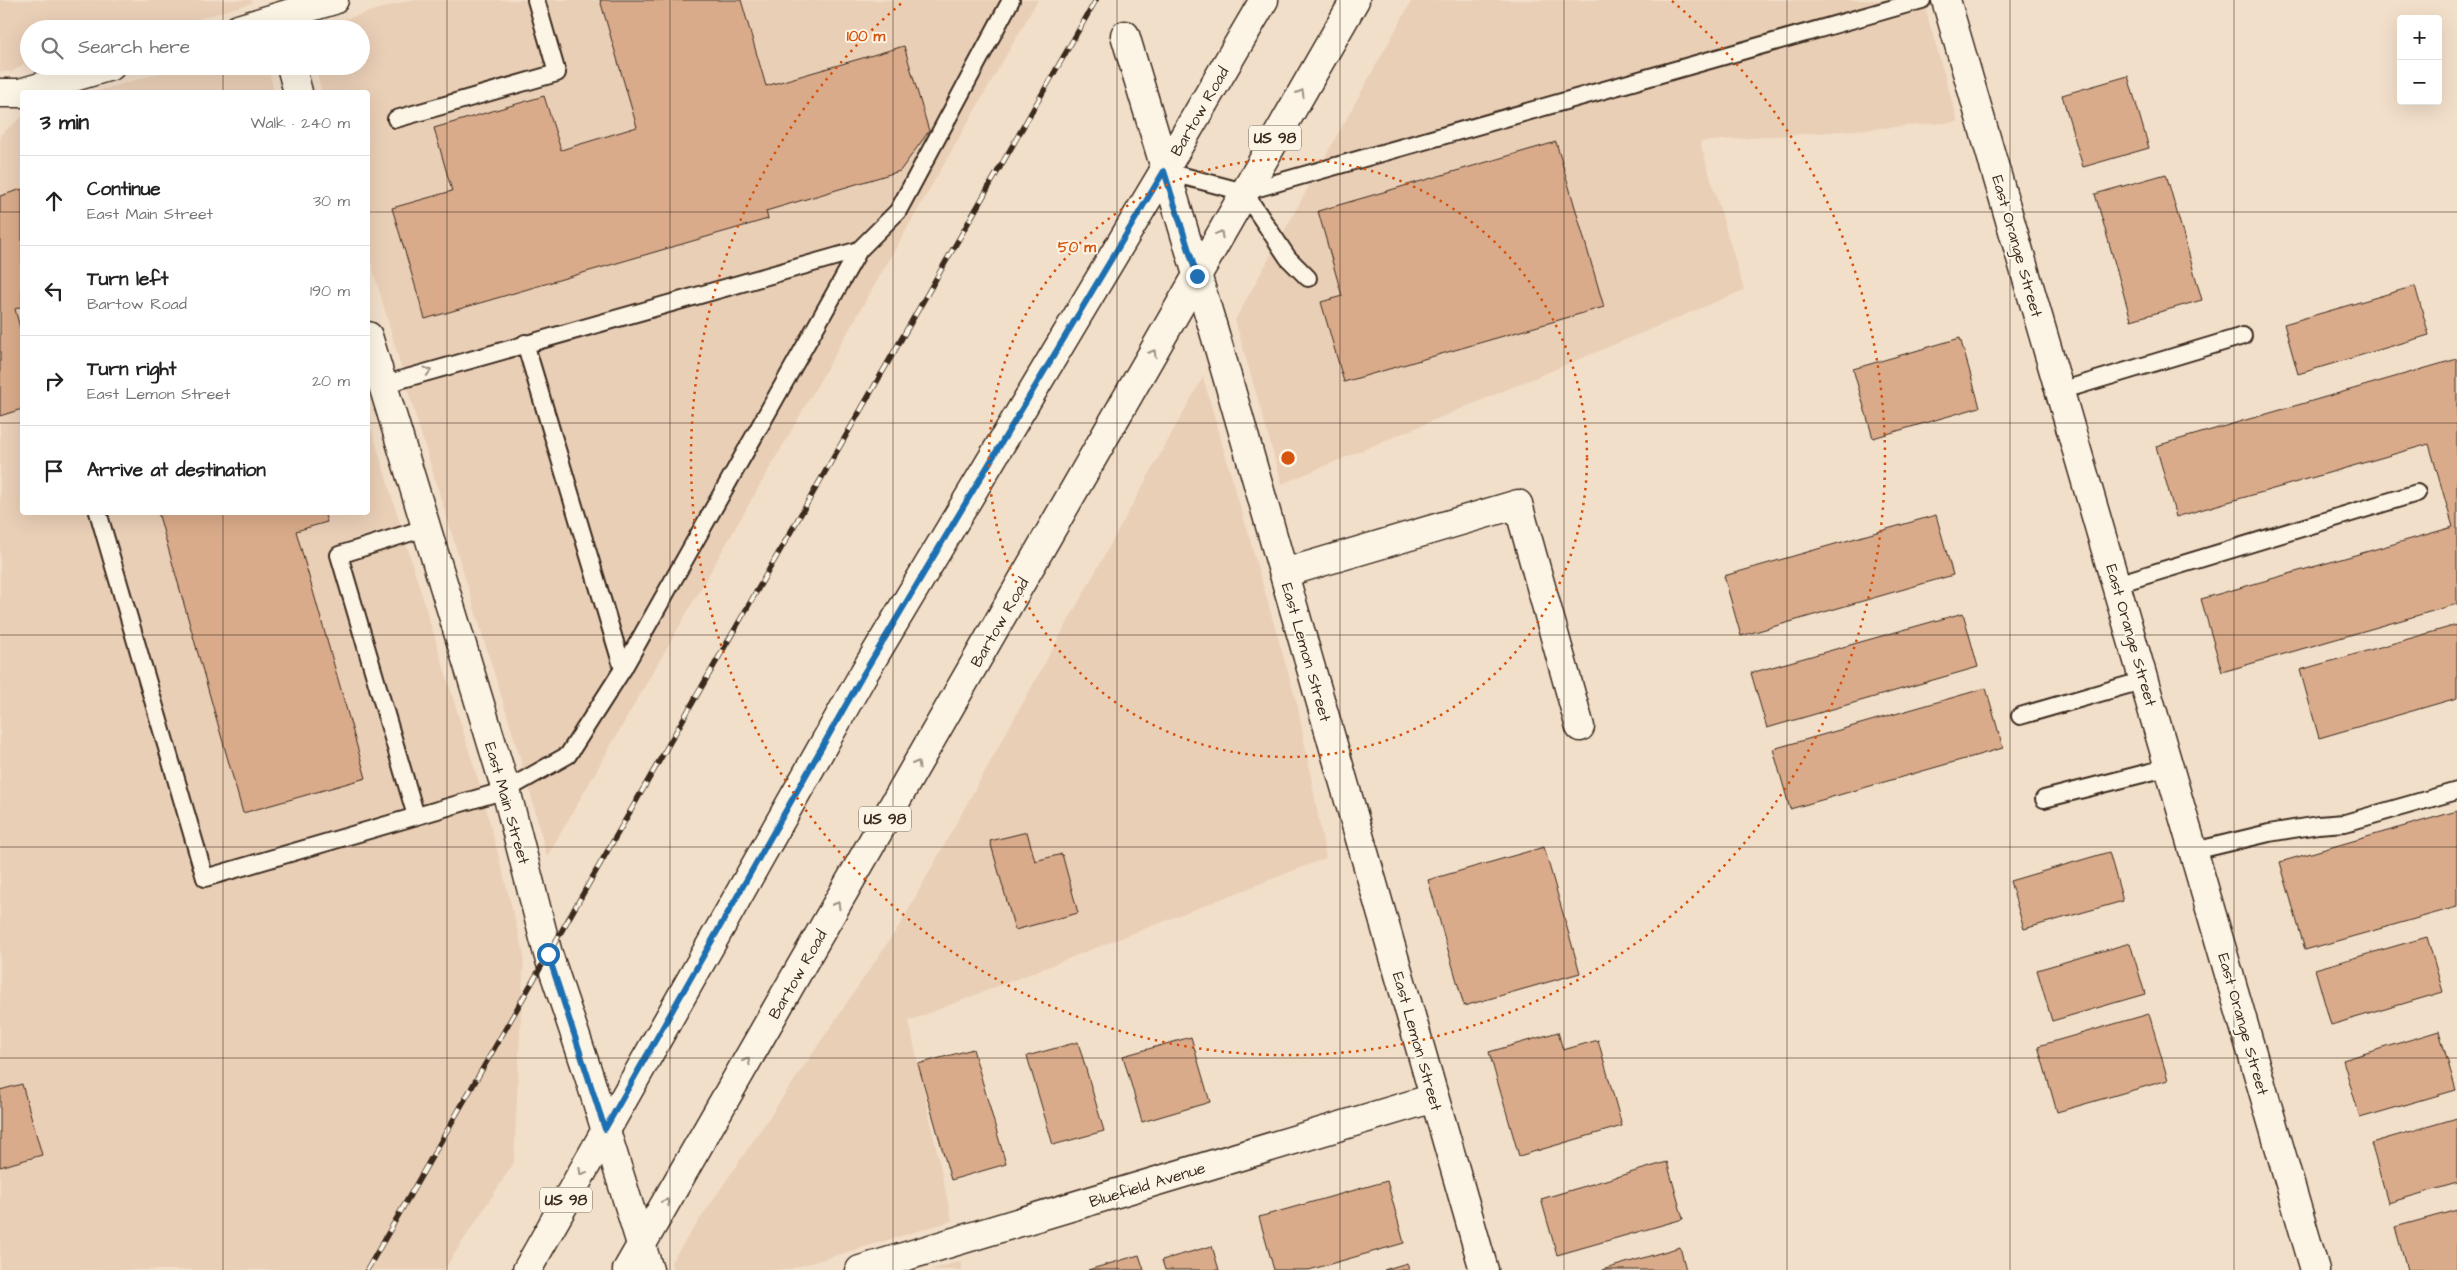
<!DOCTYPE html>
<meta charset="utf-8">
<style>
body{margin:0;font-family:"Architects Daughter",sans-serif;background:#f6f6f6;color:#222}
.controls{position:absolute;right:15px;top:15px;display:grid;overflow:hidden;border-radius:5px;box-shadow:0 5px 20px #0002}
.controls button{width:45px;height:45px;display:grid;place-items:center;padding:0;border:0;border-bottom:1px solid #e0e0e0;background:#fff;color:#222;font:25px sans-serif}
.stop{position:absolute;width:15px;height:15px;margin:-11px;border:4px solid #1f6fb2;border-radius:50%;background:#fff}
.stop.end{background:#1f6fb2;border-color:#fff;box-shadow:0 1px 5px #0008}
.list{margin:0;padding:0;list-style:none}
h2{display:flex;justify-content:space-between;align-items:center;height:65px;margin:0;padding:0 20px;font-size:21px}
h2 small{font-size:16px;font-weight:400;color:#767676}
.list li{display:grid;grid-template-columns:32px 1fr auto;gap:15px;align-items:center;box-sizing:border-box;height:90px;padding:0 20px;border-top:1px solid #e0e0e0}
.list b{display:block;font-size:19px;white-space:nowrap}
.list p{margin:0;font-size:16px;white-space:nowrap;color:#767676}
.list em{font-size:16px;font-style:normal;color:#767676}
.icon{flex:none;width:28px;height:28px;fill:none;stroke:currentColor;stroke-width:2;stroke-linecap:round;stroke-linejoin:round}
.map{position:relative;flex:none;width:2457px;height:1270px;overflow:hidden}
.search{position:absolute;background:#fff;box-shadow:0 5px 20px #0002;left:20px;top:20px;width:350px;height:55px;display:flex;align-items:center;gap:12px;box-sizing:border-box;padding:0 18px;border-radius:28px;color:#767676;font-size:19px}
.panel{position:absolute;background:#fff;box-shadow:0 5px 20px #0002;left:20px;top:90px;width:350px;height:425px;border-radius:5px}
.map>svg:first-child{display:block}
</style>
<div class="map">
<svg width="2457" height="1270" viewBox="0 0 2457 1270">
<rect width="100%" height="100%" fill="#f2dfca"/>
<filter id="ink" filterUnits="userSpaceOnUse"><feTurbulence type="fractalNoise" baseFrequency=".02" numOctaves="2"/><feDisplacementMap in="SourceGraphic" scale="10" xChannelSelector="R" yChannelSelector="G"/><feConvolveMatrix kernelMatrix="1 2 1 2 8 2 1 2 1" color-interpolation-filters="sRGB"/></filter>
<g filter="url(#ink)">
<g fill="#eacfb7">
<path d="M0 0H251L252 3 165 29H29V66H39L29 69 24 64 12 72H0Z"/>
<path d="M409 0H1038L547 857 528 784 404 378 368 251V92H322L315 66H361V29H311Z"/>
<path d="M1412 0H1923L1958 122 1700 142 1744 290 1282 484 1235 320Z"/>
<path d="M183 66H268L274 92H95Z"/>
<path d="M22 117V512H368V418L483 796 524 954 514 1163 444 1270H0V135Z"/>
<path d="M1203 377 1298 707 1326 858 909 1021 952 1221 787 1270H673L671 1262 901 923Z"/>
<path d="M961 1261 962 1270H931Z"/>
</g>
<g fill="#d9ab8a" stroke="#3b2a1e">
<path d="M600 0H741L766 86 904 46 929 131 900 171 766 211 768 219 425 319 392 208 452 191 434 128 544 96 561 150 637 127Z"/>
<path d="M2128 76 2149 148 2083 167 2062 95Z"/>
<path d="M1556 142 1604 307 1344 382 1321 302 1342 296 1318 211Z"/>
<path d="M2166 174 2202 300 2131 320 2095 194Z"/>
<path d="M22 189V306L15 309 22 335V409L0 416V196Z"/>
<path d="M2415 286 2429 335 2298 374 2284 324Z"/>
<path d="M1960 338 1980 407 1873 438 1853 369Z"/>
<path d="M2457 359V604L2222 672 2201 599 2453 527 2429 444 2176 517 2156 446Z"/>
<path d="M158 512H324L327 522 296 531 366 778 243 813Z"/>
<path d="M1936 515 1953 575 1741 636 1724 576Z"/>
<path d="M1963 613 1978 667 1767 728 1751 673Z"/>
<path d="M2457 625V698L2319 738 2300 670Z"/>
<path d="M1986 688 2003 748 1790 809 1773 749Z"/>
<path d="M2457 811V907L2305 950 2280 862Z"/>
<path d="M1027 832 1035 861 1062 854 1078 913 1015 930 990 841Z"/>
<path d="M1544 847 1580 973 1464 1006 1428 880Z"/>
<path d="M2109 852 2123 901 2024 929 2010 881Z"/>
<path d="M2427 937 2443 992 2331 1025 2315 969Z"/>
<path d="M2130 943 2145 994 2052 1021 2037 970Z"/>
<path d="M2149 1014 2168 1080 2057 1112 2038 1046Z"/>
<path d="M2439 1031 2456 1090 2360 1118 2343 1060Z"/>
<path d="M1558 1032 1563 1050 1598 1040 1622 1126 1519 1156 1489 1052Z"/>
<path d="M1191 1037 1210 1102 1142 1122 1123 1056Z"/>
<path d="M1078 1042 1104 1131 1053 1145 1027 1056Z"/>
<path d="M973 1049 1006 1164 951 1180 918 1064Z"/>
<path d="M22 1084 42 1155 0 1167V1090Z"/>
<path d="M2457 1118V1183L2388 1203 2371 1143Z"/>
<path d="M1667 1162 1683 1219 1557 1255 1541 1199Z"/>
<path d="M1387 1181 1404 1243 1309 1270H1274L1259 1217Z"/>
<path d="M2457 1210V1270H2407L2395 1227Z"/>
<path d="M1212 1246 1219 1270H1165L1162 1260Z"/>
<path d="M1680 1247 1686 1270H1602Z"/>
<path d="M1139 1255 1144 1270H1088Z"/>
<path d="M1407 1263 1409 1270H1384Z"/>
</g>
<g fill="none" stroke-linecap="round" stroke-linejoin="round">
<g stroke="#3b2a1e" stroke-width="20">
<g id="lane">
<path d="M396 119 557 73 536 0"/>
<path d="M1164 171 1244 192 1922 0"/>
<path d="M1244 192 1288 258 1308 278"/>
<path d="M525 343 623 669"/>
<path d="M382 385 859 250"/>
<path d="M2060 391 2243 336"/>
<path d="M98 512 205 878 506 790 568 755 623 669 859 250 898 211 1011 0"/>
<path d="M2117 584 2417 493"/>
<path d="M2020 716 2145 680"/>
<path d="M2044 799 2170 767"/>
<path d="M416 816 339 555 425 528"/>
<path d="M2194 851 2269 833 2318 825 2345 823 2457 791"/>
</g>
</g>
<g stroke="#3b2a1e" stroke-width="31">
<g id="street">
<path d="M1125 35 1214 331 1484 1270"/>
<path d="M1284 573 1518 504 1580 727"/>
<path d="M860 1270 1434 1098"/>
</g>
</g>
<g stroke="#3b2a1e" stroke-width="31">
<g id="secondary">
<path d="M1946 0 2315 1270"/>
<path d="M238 29 334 0"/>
<path d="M291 66 298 92"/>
<path d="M0 93H20L111 66"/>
<path d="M368 336 506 790 548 954 588 1073 649 1270"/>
</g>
</g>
<g stroke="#3b2a1e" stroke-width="31">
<g id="primary">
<path d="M527 1270 864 673 1164 171 1264 0"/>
<path d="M627 1270 1355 0"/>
</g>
</g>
<use href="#lane" stroke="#fcf5e5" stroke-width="16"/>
<use href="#street" stroke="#fcf5e5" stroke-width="28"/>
<use href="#secondary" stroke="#fcf5e5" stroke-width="28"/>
<use href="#primary" stroke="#fcf5e5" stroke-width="28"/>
<g stroke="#3b2a1e" stroke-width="5.5">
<path id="rail" d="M367 1270 1096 0"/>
</g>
<use href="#rail" stroke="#fcf5e5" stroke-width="4" stroke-dasharray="11" stroke-linecap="butt"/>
</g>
<defs><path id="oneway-chevron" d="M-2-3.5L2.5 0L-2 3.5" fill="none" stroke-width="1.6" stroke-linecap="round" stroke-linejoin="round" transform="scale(1.25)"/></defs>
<g stroke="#9c9082">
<use href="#oneway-chevron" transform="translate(1301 93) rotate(-60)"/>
<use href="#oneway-chevron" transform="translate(1220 234) rotate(-61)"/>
<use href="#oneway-chevron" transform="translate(1153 353) rotate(-60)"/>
<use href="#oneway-chevron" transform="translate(428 371) rotate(-16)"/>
<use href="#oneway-chevron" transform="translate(917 764) rotate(-60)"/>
<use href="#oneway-chevron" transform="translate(837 905) rotate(-60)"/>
<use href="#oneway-chevron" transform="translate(747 1061) rotate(-60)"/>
<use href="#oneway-chevron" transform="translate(582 1172) rotate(119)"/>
<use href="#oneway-chevron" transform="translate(666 1202) rotate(-60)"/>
</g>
</g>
<g fill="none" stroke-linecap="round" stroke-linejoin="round" filter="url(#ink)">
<path stroke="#1f6fb2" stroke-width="6" d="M548 954 605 1129 864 673 1164 171 1197 276"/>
</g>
<path fill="none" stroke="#3b2a1e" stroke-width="1" stroke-opacity="0.55" d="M223 0V29M447 0V1270M670 0V1270M893 0V1270M1117 0V1270M1340 0V1270M1564 0V1270M1787 0V1270M2010 0V1270M2234 0V1270M223 66V92M0 212H22M368 212H2457M0 423H22M368 423H2457M223 512V1270M0 635H2457M0 847H2457M0 1058H2457"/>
<g fill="none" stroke="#d7540e" stroke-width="2.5" stroke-dasharray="2.5 5">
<circle cx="1288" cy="458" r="299"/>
<path d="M1672 1A597 597 0 1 1 904 1"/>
</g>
<g text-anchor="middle" stroke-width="4" stroke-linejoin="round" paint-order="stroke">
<g fill="#fcf5e5" stroke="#75675a" stroke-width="1">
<rect x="1249" y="125.5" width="52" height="25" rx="4"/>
<rect x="859" y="806.5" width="52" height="25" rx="4"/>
<rect x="540" y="1187.5" width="52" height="25" rx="4"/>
</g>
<g font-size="15" font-weight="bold" fill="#3b2a1e">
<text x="1275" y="143">US 98</text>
<text x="885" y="824">US 98</text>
<text x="566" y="1205">US 98</text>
</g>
<g font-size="16" fill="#3b2a1e" stroke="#fcf5e5">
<text transform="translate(1199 111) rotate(-60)" y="6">Bartow Road</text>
<text transform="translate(2018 246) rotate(74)" y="6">East Orange Street</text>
<text transform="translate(999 622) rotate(-60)" y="6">Bartow Road</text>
<text transform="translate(2132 635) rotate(74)" y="6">East Orange Street</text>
<text transform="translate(1307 652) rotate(74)" y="6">East Lemon Street</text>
<text transform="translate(508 803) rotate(74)" y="6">East Main Street</text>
<text transform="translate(797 974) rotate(-60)" y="6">Bartow Road</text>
<text transform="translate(2244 1024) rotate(74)" y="6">East Orange Street</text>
<text transform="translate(1418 1041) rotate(74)" y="6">East Lemon Street</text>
<text transform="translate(1147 1184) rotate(-17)" y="6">Bluefield Avenue</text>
</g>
</g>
<circle cx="1288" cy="458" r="8" fill="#d7540e" stroke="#fcf5e5" stroke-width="2.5"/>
<g font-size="15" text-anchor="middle" font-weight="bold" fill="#d7540e" stroke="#fcf5e5" stroke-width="4" stroke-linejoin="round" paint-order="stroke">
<text x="866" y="41">100 m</text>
<text x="1077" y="252">50 m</text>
</g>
</svg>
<div class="controls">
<button>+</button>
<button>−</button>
</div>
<div class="stop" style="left:548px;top:954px"></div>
<div class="stop end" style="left:1197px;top:276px"></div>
<div class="search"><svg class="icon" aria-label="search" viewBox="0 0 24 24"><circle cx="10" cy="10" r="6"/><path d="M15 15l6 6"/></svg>Search here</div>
<section class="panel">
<h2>3 min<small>Walk · 240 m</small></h2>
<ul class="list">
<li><svg class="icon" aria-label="ahead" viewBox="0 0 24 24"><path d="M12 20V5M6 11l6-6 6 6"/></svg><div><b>Continue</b><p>East Main Street</p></div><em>30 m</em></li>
<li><svg class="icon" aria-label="left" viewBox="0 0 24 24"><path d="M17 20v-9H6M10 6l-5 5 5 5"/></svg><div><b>Turn left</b><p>Bartow Road</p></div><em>190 m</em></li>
<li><svg class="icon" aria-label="right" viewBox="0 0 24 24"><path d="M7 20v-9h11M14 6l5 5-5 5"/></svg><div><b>Turn right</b><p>East Lemon Street</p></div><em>20 m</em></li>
<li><svg class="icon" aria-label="arrive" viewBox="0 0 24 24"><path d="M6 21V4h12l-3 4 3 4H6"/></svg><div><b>Arrive at destination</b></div></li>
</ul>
</section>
</div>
